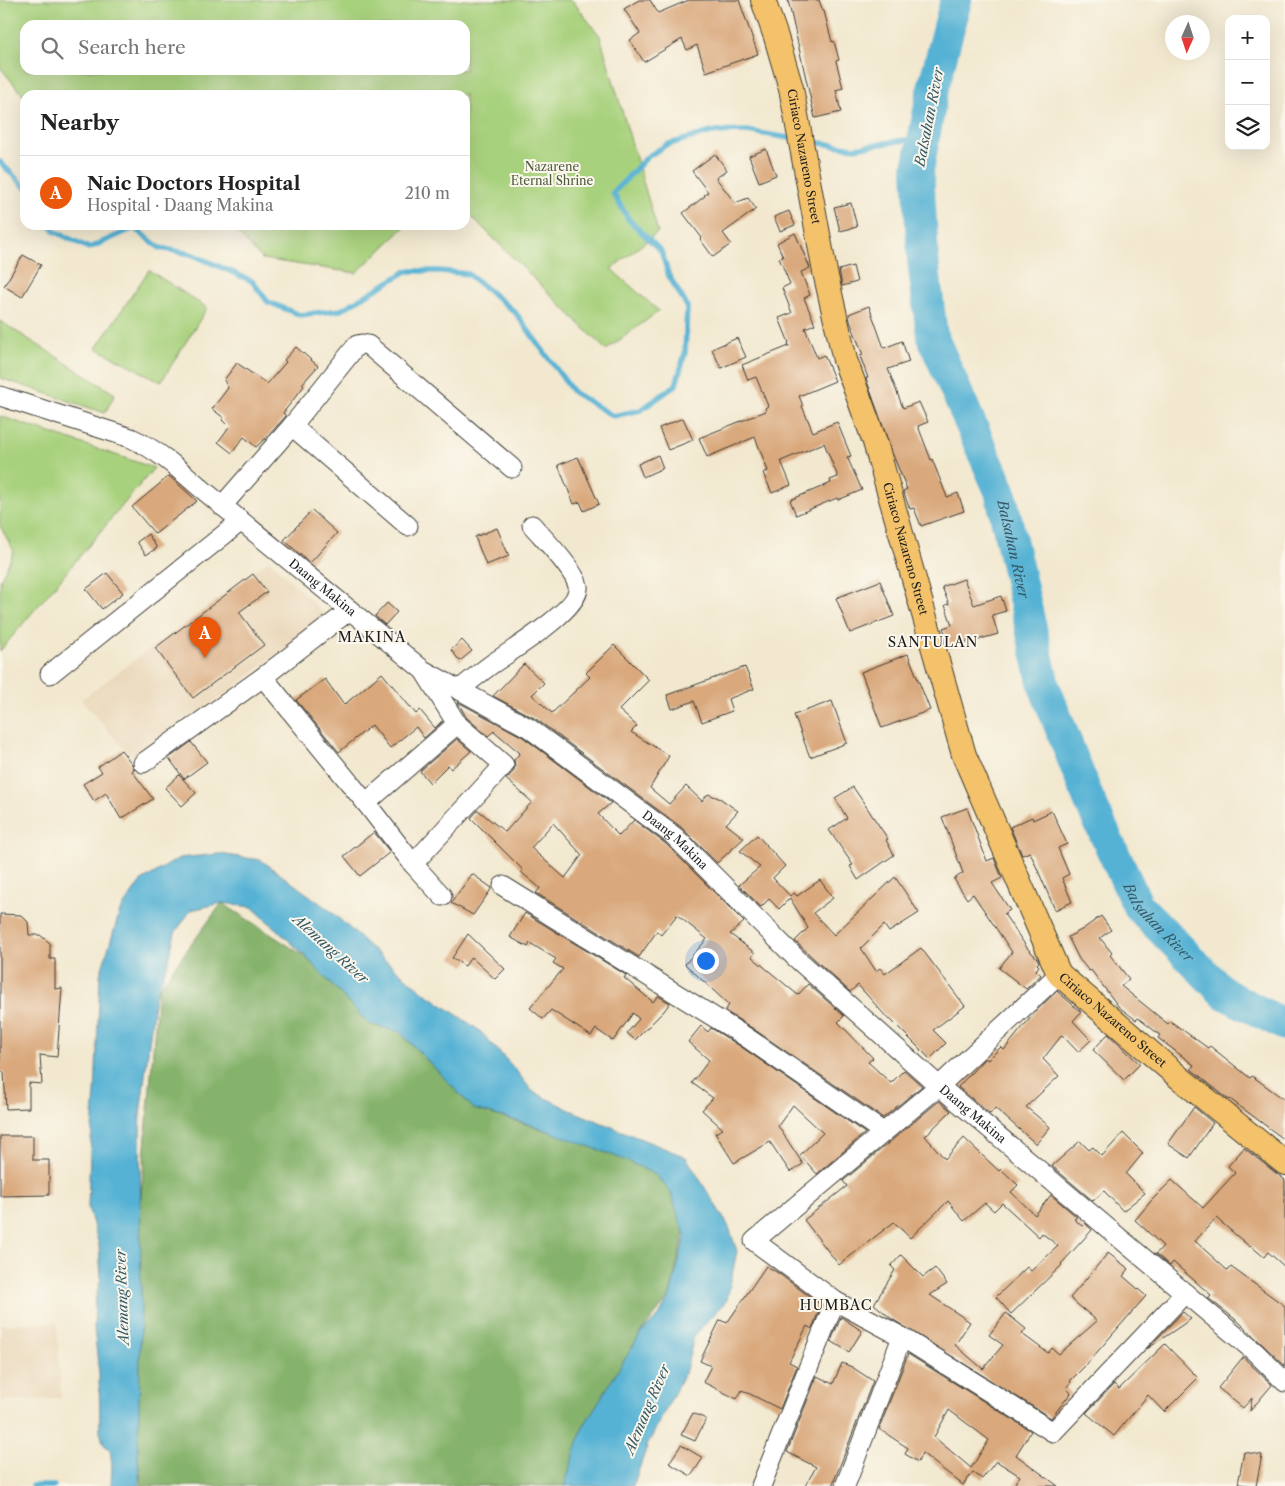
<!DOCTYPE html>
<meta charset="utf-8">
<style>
body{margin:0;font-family:"Libre Caslon Text",serif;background:#f2f2f2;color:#222}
.controls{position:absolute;right:15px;top:15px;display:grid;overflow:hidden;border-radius:10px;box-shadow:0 5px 20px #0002}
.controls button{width:45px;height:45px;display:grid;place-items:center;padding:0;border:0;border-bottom:1px solid #e0e0e0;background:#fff;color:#222;font:25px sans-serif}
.compass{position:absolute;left:1165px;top:15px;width:45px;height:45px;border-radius:50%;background:#fff;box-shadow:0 5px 20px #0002;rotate:183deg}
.you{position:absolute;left:705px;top:960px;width:18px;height:18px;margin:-12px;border:4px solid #fff;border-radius:50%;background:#1a73e8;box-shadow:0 0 0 8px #1a73e833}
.badge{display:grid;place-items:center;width:32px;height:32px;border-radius:50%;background:#ea580c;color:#fff;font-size:16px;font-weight:700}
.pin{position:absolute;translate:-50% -41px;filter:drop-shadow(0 1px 2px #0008)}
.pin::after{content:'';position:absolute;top:26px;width:18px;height:15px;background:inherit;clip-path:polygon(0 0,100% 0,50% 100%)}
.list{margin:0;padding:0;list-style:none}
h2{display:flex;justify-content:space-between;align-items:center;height:65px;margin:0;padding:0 20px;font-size:21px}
h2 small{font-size:16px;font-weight:400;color:#767676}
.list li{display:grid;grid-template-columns:32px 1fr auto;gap:15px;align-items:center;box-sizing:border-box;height:75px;padding:0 20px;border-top:1px solid #e0e0e0}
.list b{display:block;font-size:19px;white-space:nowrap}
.list p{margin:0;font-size:16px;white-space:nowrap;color:#767676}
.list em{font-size:16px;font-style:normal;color:#767676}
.icon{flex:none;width:28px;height:28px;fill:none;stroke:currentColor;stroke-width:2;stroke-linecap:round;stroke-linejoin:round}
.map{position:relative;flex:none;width:1285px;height:1486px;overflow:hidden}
.search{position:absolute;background:#fff;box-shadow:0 5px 20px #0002;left:20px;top:20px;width:450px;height:55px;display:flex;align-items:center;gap:12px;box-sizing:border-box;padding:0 18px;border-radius:15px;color:#767676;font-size:19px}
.panel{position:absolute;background:#fff;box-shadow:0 5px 20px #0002;left:20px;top:90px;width:450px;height:140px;border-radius:15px}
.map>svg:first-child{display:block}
</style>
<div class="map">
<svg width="1285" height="1486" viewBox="0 0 1285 1486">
<rect width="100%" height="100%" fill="#fbf7ec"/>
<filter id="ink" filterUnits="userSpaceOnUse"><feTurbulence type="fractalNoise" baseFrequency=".02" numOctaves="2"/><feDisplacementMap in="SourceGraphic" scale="10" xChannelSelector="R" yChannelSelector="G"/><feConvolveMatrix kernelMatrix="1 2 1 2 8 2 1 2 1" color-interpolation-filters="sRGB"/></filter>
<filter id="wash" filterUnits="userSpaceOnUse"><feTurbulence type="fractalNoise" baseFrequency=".0096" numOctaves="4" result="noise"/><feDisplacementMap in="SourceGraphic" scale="20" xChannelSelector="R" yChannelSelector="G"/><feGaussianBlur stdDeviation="1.12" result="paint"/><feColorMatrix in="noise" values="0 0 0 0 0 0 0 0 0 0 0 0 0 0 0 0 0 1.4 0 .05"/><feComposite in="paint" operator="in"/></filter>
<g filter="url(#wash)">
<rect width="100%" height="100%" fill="#f2e8cf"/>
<g fill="#ead8ba">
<path d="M269 560 327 616 136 762 81 700Z"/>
<path d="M57 1322 61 1398 0 1401V1325Z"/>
</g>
<g fill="#a8d17d" stroke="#62764c" fill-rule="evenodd">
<path d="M0 0H572L600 36 658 232 611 269 659 311 606 350 465 210V95H25V98L0 67ZM25 25H465V70H25Z"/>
<path d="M230 225H407L356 273 262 259Z"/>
<path d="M149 270 207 308 161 382 96 348Z"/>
<path d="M0 321 115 394 105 413 0 378Z"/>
<path d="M0 416 154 468 0 651V581L14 551 0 526Z"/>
</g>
<path fill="#86b36c" stroke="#516844" d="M222 903 306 957 370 1024 400 1032 474 1109 533 1126 669 1169 684 1232 670 1296 640 1334 567 1486H142L138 1459 140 1209 158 989Z"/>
<path fill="#56b2d4" stroke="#396778" d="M219 854 261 860 332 912 380 956 425 993 479 1030 514 1068 532 1091 570 1110 686 1157 729 1227 737 1251 727 1300 694 1336 686 1370 648 1444 633 1486H564L583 1427 641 1333 659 1316 670 1296 685 1236 671 1193 656 1175 625 1160 535 1126 474 1109 400 1032 369 1024 299 950 252 907 222 903 191 910 175 933 167 966 155 996 140 1115 141 1306 138 1459 140 1486H111L112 1464 110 1449 104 1445 100 1432 99 1373 94 1328 95 1300 101 1278 99 1245 88 1207 90 1153 95 1093 100 975 120 911 140 882 179 858Z"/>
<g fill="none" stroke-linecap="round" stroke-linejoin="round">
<g stroke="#56b2d4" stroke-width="5.5">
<path d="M806 141 855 148 924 137"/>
<path d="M0 162 25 187"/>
<path d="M51 225 54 231 89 248 134 228 160 248 191 254 252 281 268 302 300 315 341 310 407 271H440L468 274 515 312 573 392 613 416 641 410 676 385 685 353 687 306 669 276 661 251 629 220 613 193 647 157 666 145 711 132 747 131 795 139"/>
<path d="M32 1486H54"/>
</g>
<path stroke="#56b2d4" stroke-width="32" id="s1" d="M956 0 933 89 918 169 923 260 932 336 1000 491 1044 686 1089 800 1138 906 1225 994 1285 1025"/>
</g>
<g id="blocks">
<g fill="#d9a87c" fill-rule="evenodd">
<path d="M639 0H650L658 13 689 0H739L758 54 706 72 697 45 687 50 682 39 644 62 630 40 640 33 624 9Z"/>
<path d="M788 0H819L823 11H824L832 42 834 41 839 60 836 61 843 88 836 90 841 112 815 118Z"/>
<path d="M766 149 776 175 759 182 749 156Z"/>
<path d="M715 154 727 170 716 178 735 203 748 198 756 209 723 233 731 244 713 257 700 239 702 238 683 213 705 196 704 195 708 192 692 171Z"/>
<path d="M851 203 857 227 840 231 834 207Z"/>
<path d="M789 211 795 225 780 231 774 217Z"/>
<path d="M795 233 810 268 801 272 810 295 804 298 815 324 805 328 817 358 824 355 835 381 799 396 803 406H802L813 432 837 422 851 456 847 457 862 490 838 500 837 498 796 515 790 500 831 483 830 480 838 477 824 443 781 461 791 485 772 493 763 473 768 471 755 437 707 457 699 438 766 411 765 408 768 406 756 377 748 380 742 365 789 346 788 343H789L779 318 792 313 782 288 790 284 779 258 783 257 777 243Z"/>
<path d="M23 255 41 265 22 297 4 286Z"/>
<path d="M853 266 857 282 842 286 839 270Z"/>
<path d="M869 306 884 348 902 341 909 362 888 369 903 408 919 402 928 422 918 426 931 460 932 459 947 497 958 493 964 511 921 526 914 508 910 509 903 491 907 489 893 455 866 378H868L860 356 863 355 850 321 849 314Z"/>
<path d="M737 338 746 357 721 368 712 349Z"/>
<path d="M296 347 318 366 302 384 304 386 283 413 286 416 268 436 256 447 244 437 232 453 218 442 229 427 222 420 224 418 212 409 228 388 224 380 237 363 267 384 286 362 284 360Z"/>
<path d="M683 418 693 440 668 450 659 428Z"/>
<path d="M658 455 663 468 643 477 638 464Z"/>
<path d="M578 457 599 504 584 511 580 502 574 504 558 465Z"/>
<path d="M169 476 197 501 155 534 132 507Z"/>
<path d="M312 510 337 533 310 563 284 540Z"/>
<path d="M497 528 509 556 486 565 475 537Z"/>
<path d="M148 534 157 548 146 555 137 542Z"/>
<path d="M107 573 123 593 102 609 86 589Z"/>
<path d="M253 574 267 592 239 612 264 645 193 698 155 648Z"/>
<path d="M964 579 974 605 1001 596 1006 611 992 615 998 634 977 640 976 638 951 648 943 628 952 625 945 605 949 604 942 587Z"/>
<path d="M880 581 894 616 850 633 836 598Z"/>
<path d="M387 603 397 612 385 625 375 616Z"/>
<path d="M462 640 472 651 460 661 451 650Z"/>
<path d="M614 645 649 680 619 710 637 726 631 732 669 756 650 788 669 804 686 786 702 801 708 794 721 799 738 811 726 824 744 838 717 863 681 827 536 719 493 696 524 664 544 683 532 695 552 713 590 677 586 673Z"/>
<path d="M908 654 930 710 882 728 861 672Z"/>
<path d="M745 667 754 689 728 699 732 711 702 722 694 701 672 709 667 695Z"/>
<path d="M382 673 416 714 420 710 435 728 442 721V722L424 738 416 727 390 748 372 725 339 752 296 700 325 679 344 705Z"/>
<path d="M832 701 847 743 810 757 794 715Z"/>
<path d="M458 702 523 737 611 803 598 814 619 836 634 820 667 845 744 922 730 934 755 953 752 957 798 995 808 984 844 1016 838 1022 873 1058 868 1062 891 1083 904 1070 922 1086 883 1118 752 1028 725 1011 729 1005 685 964 707 939 677 915 661 935 657 931 639 957 536 893 540 888 521 872 523 870 471 818 478 810 505 832 532 802 506 779 513 772 515 767 514 760 520 753 494 731 488 736 466 717ZM553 823 582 855 565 878 531 848Z"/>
<path d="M457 739 471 751 451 769 448 765 430 783 420 771Z"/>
<path d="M191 742 207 762 184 779 169 758Z"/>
<path d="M121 750 132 764 134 769 132 771 153 799 121 819 106 793 94 801 83 784 102 772 98 767Z"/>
<path d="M179 775 196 793 182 806 165 788Z"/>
<path d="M853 787 888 839 886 840 894 855 858 880 850 866 853 865 829 830 847 818 835 798Z"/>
<path d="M967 808 987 861 994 858 1002 878 992 883 1010 910 1004 914 1028 949 1037 958 1039 962 1037 964 1039 966 1036 970 1041 975 1026 989 999 968 1012 952 973 894 967 899 954 879 963 873 942 817Z"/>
<path d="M1052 811 1067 844 1058 848 1069 874 1062 878 1072 902 1055 910 1030 852 1022 855 1010 827 1032 817 1033 820Z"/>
<path d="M374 832 390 852 360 876 344 856Z"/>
<path d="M757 835 785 866 773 878 790 896 794 893 797 896 820 880 833 898 813 913 834 935 895 877 919 913 889 932 884 925 861 948 876 971 880 968 885 974 921 948 965 1006 933 1030 946 1043 930 1059 890 1019 889 1020 858 985 850 992 795 941 808 928 790 898 779 909 769 899 761 907 739 885 760 867 740 851Z"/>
<path d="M472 874 492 888 473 915 451 903Z"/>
<path d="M525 913 626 975 624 978 653 1002 658 996 670 1003 664 1011 635 1040 627 1033 639 1019 633 1013 613 1041 596 1029 591 1036 551 1010 543 1019 530 1008 563 969 553 963 556 959 530 943 528 947 510 937Z"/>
<path d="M0 914 21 915 28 922 29 935H40L50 943V959H55V989L62 988 57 1057 40 1055 42 1084 29 1083V1108L6 1109 4 1072H0Z"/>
<path d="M1101 916 1111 930 1100 938 1112 953 1110 955 1129 979 1121 986 1168 1024 1170 1021 1208 1048 1210 1046 1250 1078 1252 1076 1285 1100V1140L1230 1099 1229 1100 1191 1069 1194 1065 1158 1038 1160 1035 1138 1018 1136 1020 1118 1006 1091 970 1089 971 1079 959 1068 937 1083 929Z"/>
<path d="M468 934 505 969 495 979 471 957 465 966 452 958Z"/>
<path d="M1057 991 1081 1012 1073 1021 1091 1040 1078 1052 1062 1035 1043 1059 1059 1076 1026 1107 1050 1127 1036 1144 995 1108 990 1114 958 1087 985 1058 988 1060 1001 1047 1004 1050 1036 1011Z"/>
<path d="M701 1026 708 1032 711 1028 740 1046 865 1133 817 1174 800 1155 823 1133 793 1105 778 1126 803 1164 790 1172 770 1142 734 1163 715 1133 723 1129 702 1110 713 1098 692 1083 709 1060 688 1042Z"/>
<path d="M1108 1034 1140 1064 1124 1080 1093 1050Z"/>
<path d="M939 1101 951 1111 925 1136 945 1159 964 1138 999 1171 1001 1169 1018 1185 1011 1192 1035 1215 1051 1195 1077 1217 1074 1219 1082 1226 1085 1223 1092 1230 1061 1264 1062 1265 1011 1314 996 1297 1027 1267 1031 1271 1058 1246 1042 1233 1039 1237 1002 1203 994 1211 985 1203 964 1221 948 1201 910 1238 894 1222 839 1265 804 1220 847 1186 843 1181Z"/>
<path d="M1194 1107 1213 1123 1189 1158 1168 1144Z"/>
<path d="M1123 1133 1143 1153 1126 1174 1145 1193 1123 1211 1104 1191 1093 1201 1052 1166 1080 1141 1089 1150 1093 1147 1102 1156Z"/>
<path d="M0 1136H33V1160H49V1195L0 1196Z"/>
<path d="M1244 1148 1285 1180V1267L1268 1252 1264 1257 1251 1246 1250 1247 1216 1218 1195 1241 1228 1271 1231 1267 1285 1306V1366L1240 1323 1208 1298 1211 1295 1173 1262 1170 1266 1156 1254 1163 1246 1135 1220 1152 1200 1172 1180 1203 1208 1235 1173 1228 1166Z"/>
<path d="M1108 1253 1129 1269 1123 1276 1146 1296 1085 1366 1070 1381 1071 1382 1066 1388 1071 1393 1051 1418 892 1319 874 1304 895 1270 891 1266 901 1255 923 1277 935 1268 947 1284 930 1295 970 1322 955 1345 983 1369 1003 1345 989 1335 1006 1313 1026 1329 1022 1334 1048 1353 1052 1348 1059 1354 1097 1321 1070 1298Z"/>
<path d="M766 1266 778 1273 821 1305 812 1329 807 1326 789 1362 797 1366 780 1409 742 1390 737 1399 703 1382 711 1366 700 1361 720 1320 727 1323Z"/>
<path d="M1183 1312 1191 1319 1147 1349Z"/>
<path d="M841 1317 862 1331 849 1352 831 1341Z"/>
<path d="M1165 1344 1198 1378 1164 1412 1148 1395 1114 1436 1086 1413 1114 1384 1119 1389Z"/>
<path d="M908 1354 1031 1431 1016 1455 1058 1486H1013L1020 1476 996 1461 982 1479 973 1472 963 1485 922 1453 918 1462 905 1454 908 1448 879 1429ZM949 1410 989 1440 971 1468 934 1437Z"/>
<path d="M1243 1357 1272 1385 1250 1411 1252 1398 1243 1408 1218 1388Z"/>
<path d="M842 1363 852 1367 873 1381 832 1486H805L816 1467 787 1452 817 1376 833 1384Z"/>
<path d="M693 1413 706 1419 695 1441 681 1435Z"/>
<path d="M681 1445 703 1458 691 1476 669 1463Z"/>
<path d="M1244 1452 1262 1455 1256 1486 1238 1484Z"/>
</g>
</g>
</g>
<g filter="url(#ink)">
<use href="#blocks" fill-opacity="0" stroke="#3c3b37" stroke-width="1"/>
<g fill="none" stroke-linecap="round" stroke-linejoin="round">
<g stroke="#3c3b37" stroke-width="21">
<g id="minor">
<path id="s2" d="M0 396 131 438C158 450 180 470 202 489L423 670 529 728 674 836 796 958 939 1086 1255 1352 1285 1382"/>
<path d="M292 426 408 526"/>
<path d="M222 506 292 426 357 345 362 344 368 345 512 468"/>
<path d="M50 674 241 521"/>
<path d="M263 677 366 803 413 864 442 896"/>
<path d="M459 690C470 681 481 672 492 664 509 652 582 608 578 586 574 569 544 539 532 525"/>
<path d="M143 763 263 677 350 610"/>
<path d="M366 803 457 724"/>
<path d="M413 864 504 765 457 724 424 671"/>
<path d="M503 886 746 1037 883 1132"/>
<path d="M1059 974 939 1086 754 1241 835 1301 902 1337 1053 1432 1185 1293"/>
<path d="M761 1486 835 1301"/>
<path d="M845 1486 902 1337"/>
</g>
</g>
<g stroke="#3c3b37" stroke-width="26">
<g id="major">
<path id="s3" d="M763 0 776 37 791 88 825 272 845 360 875 442 964 755 1059 974 1181 1079 1285 1163"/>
</g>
</g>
<use href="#minor" stroke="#fff" stroke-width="19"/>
<use href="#major" stroke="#f3c26a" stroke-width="24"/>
</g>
</g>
<g text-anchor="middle" stroke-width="4" stroke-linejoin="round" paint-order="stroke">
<g font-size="12" fill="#1c1c1c" stroke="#fbf7ec">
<text dy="4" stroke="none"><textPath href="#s3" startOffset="162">Ciriaco Nazareno Street</textPath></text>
<text dy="4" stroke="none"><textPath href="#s3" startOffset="568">Ciriaco Nazareno Street</textPath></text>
<text dy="4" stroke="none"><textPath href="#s2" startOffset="381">Daang Makina</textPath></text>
<text dy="4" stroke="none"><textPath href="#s2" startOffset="816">Daang Makina</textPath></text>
<text dy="4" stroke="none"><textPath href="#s3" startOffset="1092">Ciriaco Nazareno Street</textPath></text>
<text dy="4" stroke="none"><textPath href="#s2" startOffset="1221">Daang Makina</textPath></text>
</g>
<g font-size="12" fill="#4d5b3e" stroke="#fbf7ec">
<text x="552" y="171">Nazarene<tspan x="552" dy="14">Eternal Shrine</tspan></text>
</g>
<g font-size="14" font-style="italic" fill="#335866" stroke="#fbf7ec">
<text transform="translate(929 117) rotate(-79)" y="5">Balsahan River</text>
<text dy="5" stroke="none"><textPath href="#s1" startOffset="570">Balsahan River</textPath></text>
<text dy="5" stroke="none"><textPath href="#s1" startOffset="975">Balsahan River</textPath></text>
<text transform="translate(331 949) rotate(42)" y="5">Alemang River</text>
<text transform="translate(122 1297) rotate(-92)" y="5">Alemang River</text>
<text transform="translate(647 1409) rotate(-67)" y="5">Alemang River</text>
</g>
<g font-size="14" letter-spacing="1" fill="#1c1c1c" stroke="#fbf7ec">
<text x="372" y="642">MAKINA</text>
<text x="933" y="647">SANTULAN</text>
<text x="836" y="1310">HUMBAC</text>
</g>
</g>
</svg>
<div class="controls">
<button>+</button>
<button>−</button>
<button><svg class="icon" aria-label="layers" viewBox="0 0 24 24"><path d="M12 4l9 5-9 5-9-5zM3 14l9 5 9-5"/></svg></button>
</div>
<svg class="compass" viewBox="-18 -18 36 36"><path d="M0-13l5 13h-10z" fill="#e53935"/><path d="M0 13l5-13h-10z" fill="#767676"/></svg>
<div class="you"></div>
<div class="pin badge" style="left:205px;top:658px">A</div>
<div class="search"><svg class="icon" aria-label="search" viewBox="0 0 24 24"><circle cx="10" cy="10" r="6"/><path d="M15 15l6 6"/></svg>Search here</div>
<section class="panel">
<h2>Nearby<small></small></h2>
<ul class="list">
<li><span class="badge">A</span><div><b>Naic Doctors Hospital</b><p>Hospital · Daang Makina</p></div><em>210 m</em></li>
</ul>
</section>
</div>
